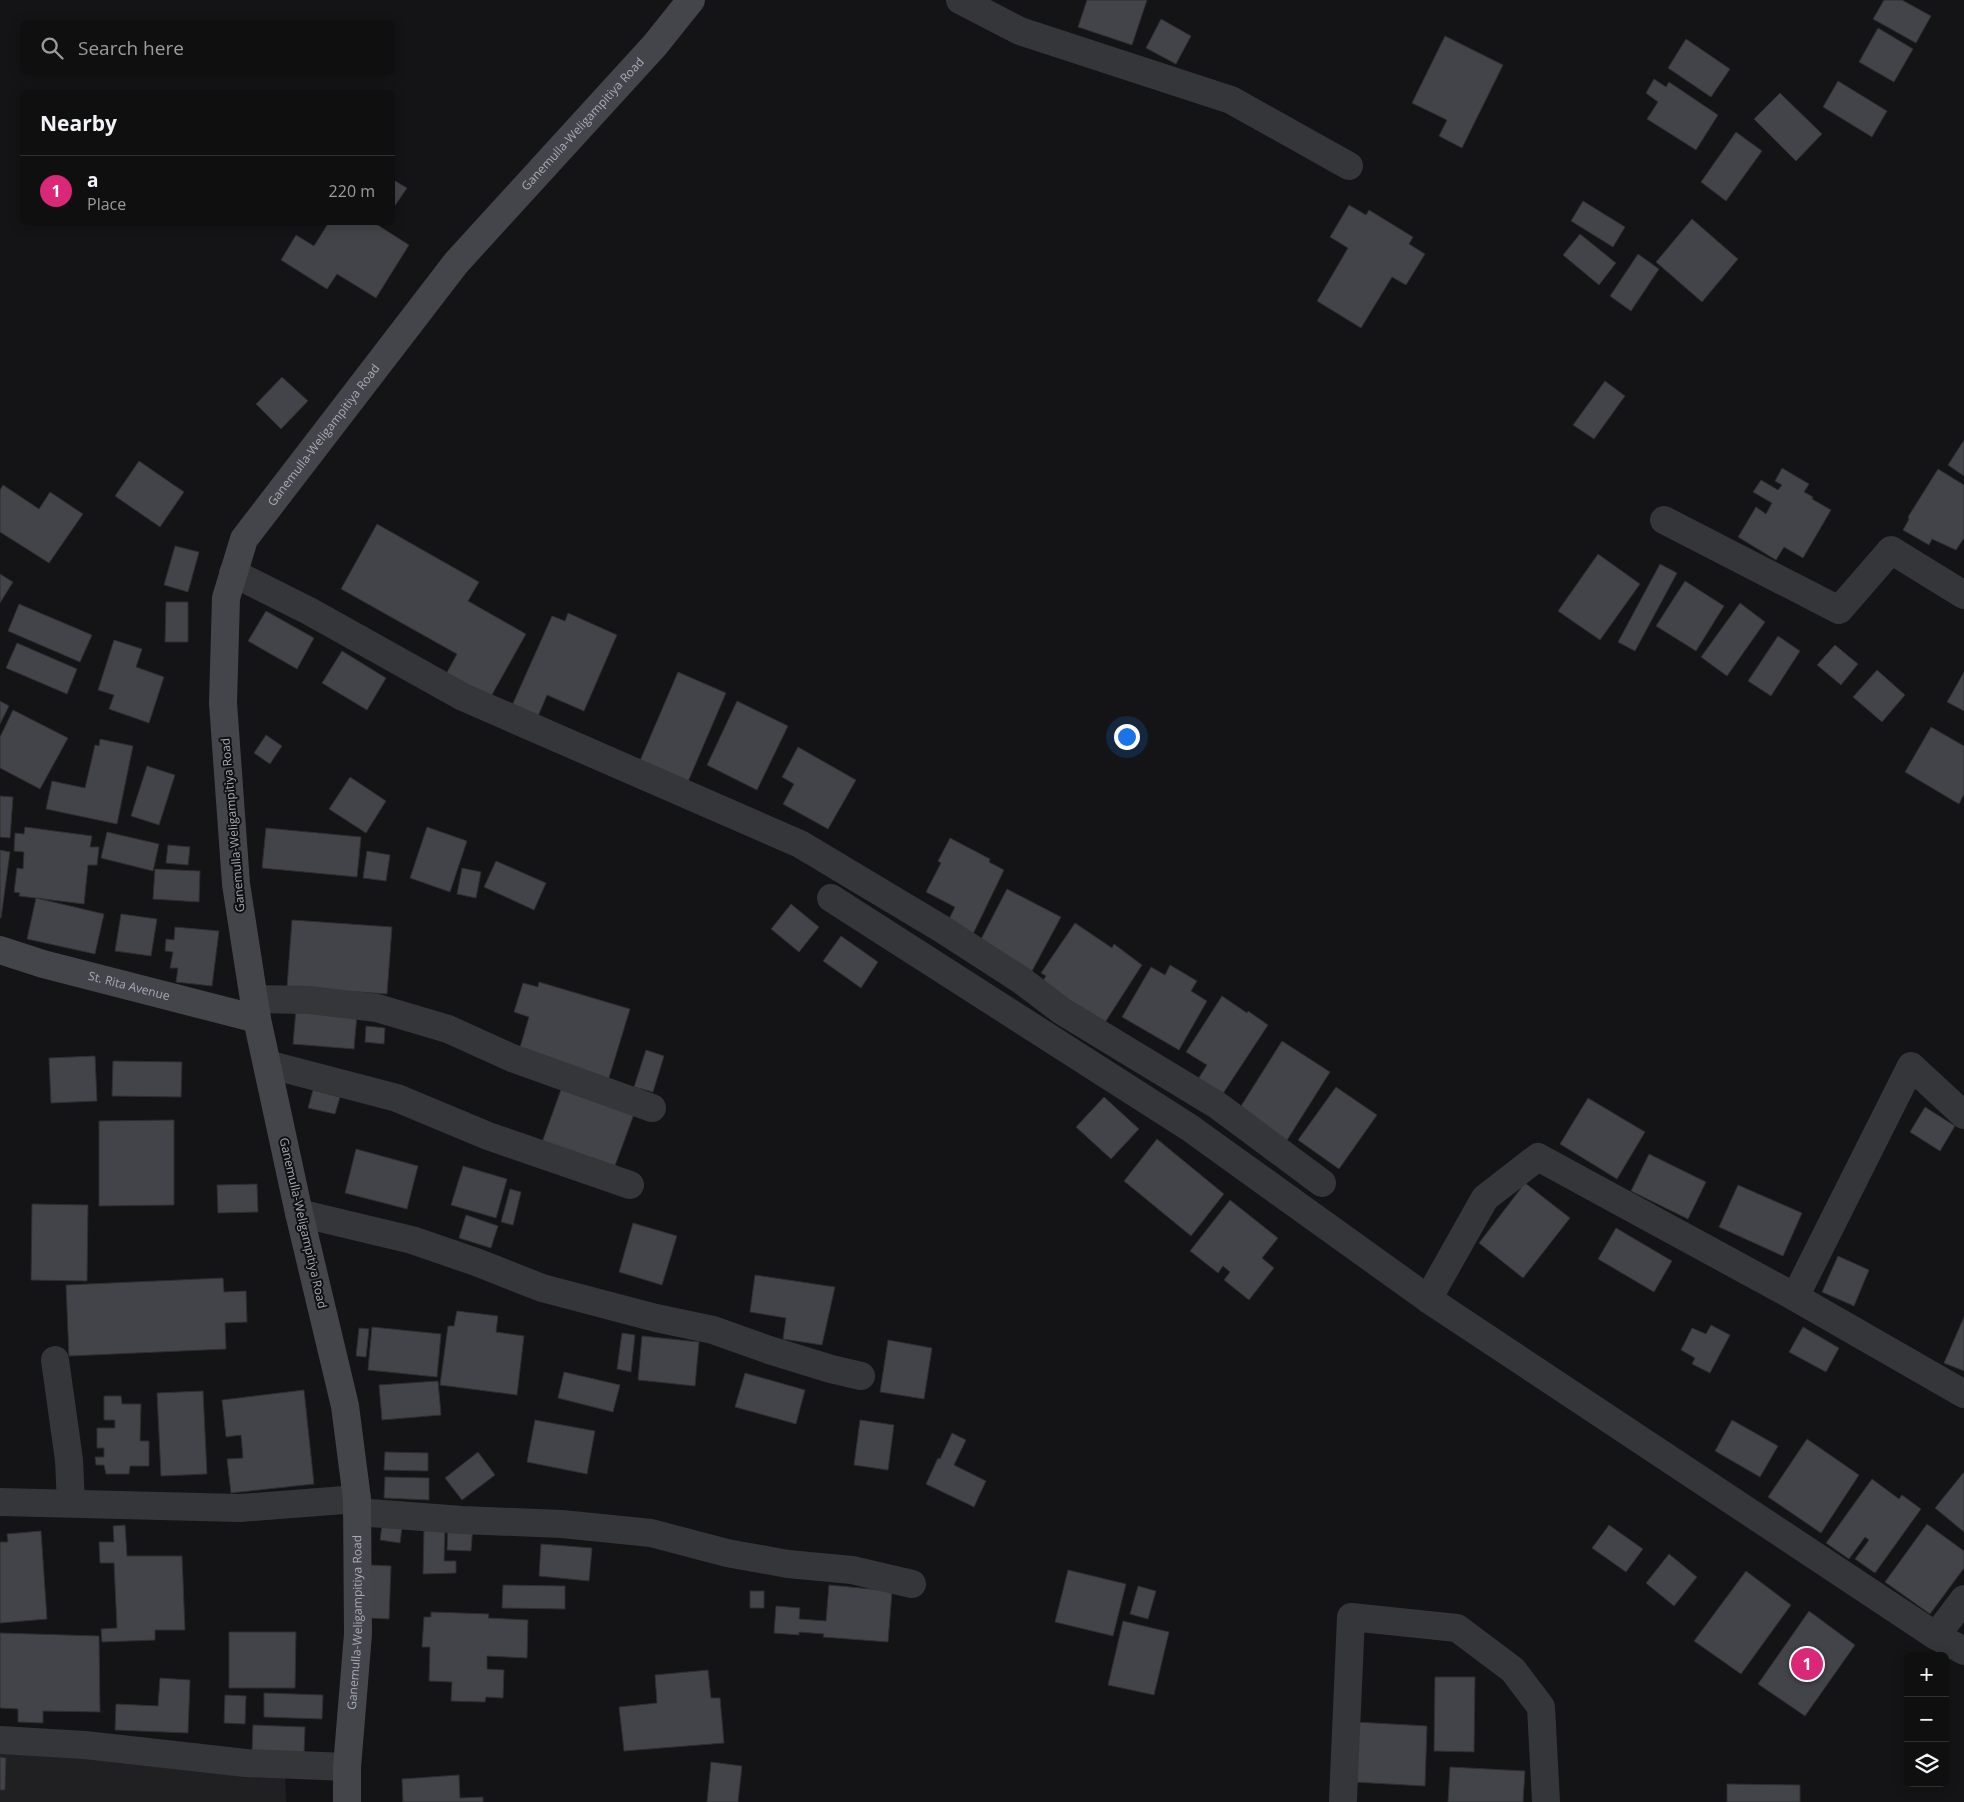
<!DOCTYPE html>
<meta charset="utf-8">
<style>
body{margin:0;font-family:"Open Sans",sans-serif;background:#181819;color:#f1f3f6}
.controls{position:absolute;right:15px;bottom:15px;display:grid;overflow:hidden;border-radius:8px;box-shadow:0 2px 12px #0003}
.controls button{width:45px;height:45px;display:grid;place-items:center;padding:0;border:0;border-bottom:1px solid #2f2f30;background:#0f0f10;color:#f1f3f6;font:25px sans-serif}
.you{position:absolute;left:1126px;top:736px;width:18px;height:18px;margin:-12px;border:4px solid #fff;border-radius:50%;background:#1a73e8;box-shadow:0 0 0 8px #1a73e833}
.badge{display:grid;place-items:center;width:32px;height:32px;border-radius:50%;background:#db2777;color:#fff;font-size:16px;font-weight:700}
.pin{position:absolute;translate:-50% -50%;border:2px solid #fff;box-shadow:0 1px 5px #0006}
.list{margin:0;padding:0;list-style:none}
h2{display:flex;justify-content:space-between;align-items:center;height:65px;margin:0;padding:0 20px;font-size:21px}
h2 small{font-size:16px;font-weight:400;color:#9b9c9f}
.list li{display:grid;grid-template-columns:32px 1fr auto;gap:15px;align-items:center;box-sizing:border-box;height:70px;padding:0 20px;border-top:1px solid #2f2f30}
.list b{display:block;font-size:19px;white-space:nowrap}
.list p{margin:0;font-size:16px;white-space:nowrap;color:#9b9c9f}
.list em{font-size:16px;font-style:normal;color:#9b9c9f}
.icon{flex:none;width:28px;height:28px;fill:none;stroke:currentColor;stroke-width:2;stroke-linecap:round;stroke-linejoin:round}
.map{position:relative;flex:none;width:1964px;height:1802px;overflow:hidden}
.search{position:absolute;background:#0f0f10;box-shadow:0 2px 12px #0003;left:20px;top:20px;width:375px;height:55px;display:flex;align-items:center;gap:12px;box-sizing:border-box;padding:0 18px;border-radius:8px;color:#9b9c9f;font-size:19px}
.panel{position:absolute;background:#0f0f10;box-shadow:0 2px 12px #0003;left:20px;top:90px;width:375px;height:135px;border-radius:8px}
.map>svg:first-child{display:block}
</style>
<div class="map">
<svg width="1964" height="1802" viewBox="0 0 1964 1802">
<rect width="100%" height="100%" fill="#141416"/>
<path fill="#202023" d="M0 1734 285 1763 286 1802H0Z"/>
<g fill="#434449" stroke="#2e2e32">
<path d="M1087 0H1147L1132 45 1078 27Z"/>
<path d="M1884 0H1902L1931 16 1916 43 1873 19Z"/>
<path d="M1161 19 1191 36 1176 64 1146 48Z"/>
<path d="M1878 28 1913 49 1894 82 1859 62Z"/>
<path d="M1445 36 1503 65 1462 148 1439 136 1447 120 1412 103Z"/>
<path d="M1686 39 1730 69 1711 97 1668 68Z"/>
<path d="M1654 79 1666 87 1669 82 1718 115 1696 150 1647 119 1658 102 1646 93Z"/>
<path d="M1838 81 1887 111 1872 137 1823 107Z"/>
<path d="M1780 93 1822 134 1796 161 1754 119Z"/>
<path d="M1736 132 1762 151 1726 201 1701 182Z"/>
<path d="M392 179 407 188 392 210Z"/>
<path d="M1583 201 1625 227 1613 247 1571 221Z"/>
<path d="M1349 205 1366 215 1369 210 1413 237 1409 244 1425 254 1406 285 1392 277 1361 328 1317 301 1348 248 1330 237Z"/>
<path d="M1692 219 1738 259 1702 302 1656 262Z"/>
<path d="M329 222H373L409 245 376 298 337 274 327 289 281 260 296 235 314 246Z"/>
<path d="M1580 234 1616 263 1599 285 1563 255Z"/>
<path d="M1638 254 1659 269 1631 311 1610 296Z"/>
<path d="M282 377 308 401 281 429 256 404Z"/>
<path d="M1605 381 1625 396 1594 439 1573 425Z"/>
<path d="M1964 440V476L1948 465Z"/>
<path d="M139 461 184 492 160 527 115 496Z"/>
<path d="M1782 468 1809 484 1804 492 1813 497 1812 499 1831 510 1803 558 1784 547 1776 560 1738 537 1756 507 1766 514 1772 503 1753 492 1761 480 1778 490 1782 485 1775 481Z"/>
<path d="M1938 469 1964 485V538L1956 550 1932 539 1929 545 1903 530 1909 519 1908 517Z"/>
<path d="M3 485 39 509 50 492 83 514 49 563 0 532V490Z"/>
<path d="M377 524 479 582 468 601 526 634 489 700 445 676 457 654 341 589Z"/>
<path d="M175 546 199 552 188 592 164 585Z"/>
<path d="M1598 554 1640 584 1600 640 1558 611Z"/>
<path d="M1660 564 1677 573 1635 651 1618 642Z"/>
<path d="M0 574 13 582 0 603Z"/>
<path d="M1685 581 1724 606 1696 651 1656 626Z"/>
<path d="M166 602H188V642H165Z"/>
<path d="M1740 603 1765 622 1727 676 1701 657Z"/>
<path d="M19 604 92 635 80 662 8 631Z"/>
<path d="M266 611 314 638 297 669 248 641Z"/>
<path d="M568 613 617 635 584 711 547 695 536 721 510 710 552 616 565 621Z"/>
<path d="M1778 636 1800 651 1771 696 1748 681Z"/>
<path d="M114 640 142 649 136 667 164 677 149 723 109 709 114 695 98 690Z"/>
<path d="M17 643 77 669 67 694 6 668Z"/>
<path d="M1835 645 1858 664 1841 685 1817 665Z"/>
<path d="M342 651 386 678 367 710 322 683Z"/>
<path d="M1877 670 1905 695 1882 722 1853 697Z"/>
<path d="M678 672 726 693 687 784 639 763Z"/>
<path d="M1964 672V711L1947 702Z"/>
<path d="M0 701 9 706 0 724Z"/>
<path d="M737 701 788 726 757 790 707 765Z"/>
<path d="M13 710 68 738 40 789 0 768V737Z"/>
<path d="M1931 727 1964 746V794L1959 804 1905 772Z"/>
<path d="M266 735 282 746 270 764 254 753Z"/>
<path d="M100 739 133 746 117 824 46 809 52 781 85 788 95 745 99 746Z"/>
<path d="M798 747 856 780 828 829 783 804 794 784 782 777Z"/>
<path d="M147 766 175 775 159 825 131 816Z"/>
<path d="M350 777 386 801 366 833 329 809Z"/>
<path d="M0 796 13 797 10 838 0 837Z"/>
<path d="M25 827 92 836 90 847H99L97 865H88L84 904 19 896 20 893 14 892 17 868 23 869 24 852 14 851 15 833 24 834Z"/>
<path d="M427 827 467 841 450 892 410 878Z"/>
<path d="M266 828 361 837 357 877 262 868Z"/>
<path d="M107 832 159 844 153 871 101 858Z"/>
<path d="M950 838 990 859 989 862 1004 870 972 936 947 923 955 907 926 892 941 863 938 861Z"/>
<path d="M168 845 190 847 188 865 166 863Z"/>
<path d="M0 850 10 852 1 918H0Z"/>
<path d="M367 851 390 855 386 881 363 878Z"/>
<path d="M496 861 546 883 534 910 484 887Z"/>
<path d="M462 868 481 872 476 898 457 894Z"/>
<path d="M155 869 200 871 199 902 153 899Z"/>
<path d="M1007 889 1061 917 1032 971 979 943Z"/>
<path d="M36 898 104 914 95 954 27 939Z"/>
<path d="M791 904 819 927 799 952 771 929Z"/>
<path d="M121 914 157 919 151 956 115 951Z"/>
<path d="M292 920 392 927 387 994 287 987Z"/>
<path d="M1075 923 1112 948 1114 944 1142 965 1104 1024 1040 985 1046 976 1041 973Z"/>
<path d="M175 927 219 931 212 986 176 982 178 968H170L173 952 165 951 166 939 174 940Z"/>
<path d="M841 936 878 962 861 988 823 961Z"/>
<path d="M1170 965 1197 981 1191 991 1207 1001 1179 1050 1122 1017 1151 967 1165 975Z"/>
<path d="M539 982 630 1009 608 1081 518 1054 529 1017 514 1012 523 983 538 987Z"/>
<path d="M1222 996 1247 1013 1248 1011 1268 1025 1222 1095 1198 1079 1207 1065 1186 1052Z"/>
<path d="M296 1009 357 1014 354 1049 293 1044Z"/>
<path d="M366 1026 385 1028 384 1044 365 1042Z"/>
<path d="M1282 1041 1330 1072 1284 1145 1236 1114Z"/>
<path d="M646 1050 664 1056 653 1092 634 1087Z"/>
<path d="M95 1056 97 1101 51 1103 49 1058Z"/>
<path d="M113 1061 182 1062 181 1097 112 1096Z"/>
<path d="M562 1087 634 1114 613 1171 541 1145Z"/>
<path d="M1336 1087 1377 1115 1339 1169 1298 1140Z"/>
<path d="M313 1090 340 1097 335 1114 308 1108Z"/>
<path d="M1104 1097 1139 1129 1111 1159 1076 1127Z"/>
<path d="M1588 1098 1645 1132 1617 1179 1560 1144Z"/>
<path d="M1925 1107 1955 1126 1940 1151 1910 1132Z"/>
<path d="M174 1120V1205L99 1206V1121Z"/>
<path d="M1157 1139 1224 1194 1191 1236 1124 1181Z"/>
<path d="M356 1149 418 1166 407 1209 345 1193Z"/>
<path d="M1649 1154 1706 1182 1688 1219 1631 1191Z"/>
<path d="M463 1166 507 1179 496 1218 451 1205Z"/>
<path d="M1525 1183 1570 1218 1523 1278 1479 1243Z"/>
<path d="M257 1184 258 1212 218 1213 217 1185Z"/>
<path d="M1738 1185 1802 1213 1783 1256 1719 1227Z"/>
<path d="M510 1189 521 1192 513 1225 501 1222Z"/>
<path d="M1230 1200 1278 1238 1262 1258 1274 1268 1249 1300 1224 1280 1230 1272 1223 1266 1218 1273 1190 1251Z"/>
<path d="M32 1204 88 1205 87 1281 31 1280Z"/>
<path d="M466 1215 498 1226 491 1248 459 1238Z"/>
<path d="M633 1223 677 1236 662 1285 619 1272Z"/>
<path d="M1616 1228 1672 1261 1654 1292 1598 1259Z"/>
<path d="M1838 1256 1869 1270 1854 1306 1822 1292Z"/>
<path d="M755 1275 835 1287 822 1345 783 1339 786 1318 750 1312Z"/>
<path d="M223 1278 224 1292 246 1291 247 1322 225 1323 226 1349 69 1356 66 1285Z"/>
<path d="M457 1311 498 1316 496 1332 524 1336 517 1395 440 1385 448 1326H454Z"/>
<path d="M1964 1317V1371L1944 1363Z"/>
<path d="M1711 1325 1730 1335 1710 1373 1692 1364 1695 1358 1681 1350 1692 1328 1706 1334Z"/>
<path d="M372 1327 441 1334 437 1377 368 1370Z"/>
<path d="M1803 1327 1839 1348 1826 1372 1789 1352Z"/>
<path d="M359 1328 369 1329 366 1357 356 1356Z"/>
<path d="M622 1333 635 1335 631 1372 617 1369Z"/>
<path d="M642 1336 699 1342 695 1386 638 1380Z"/>
<path d="M888 1340 932 1348 924 1399 880 1392Z"/>
<path d="M564 1372 620 1385 613 1412 558 1398Z"/>
<path d="M745 1373 805 1390 796 1424 735 1407Z"/>
<path d="M438 1381 441 1415 382 1420 379 1385Z"/>
<path d="M304 1390 314 1484 231 1493 227 1459 243 1458 241 1435 226 1437 222 1400Z"/>
<path d="M203 1391 207 1474 161 1476 157 1393Z"/>
<path d="M104 1396H121L122 1404H141L140 1441H149V1466H130L129 1474H106L104 1465H96L95 1457H104V1448H97V1428H115V1420H104Z"/>
<path d="M535 1420 595 1431 587 1474 527 1462Z"/>
<path d="M860 1420 894 1425 888 1470 854 1465Z"/>
<path d="M1732 1420 1778 1446 1760 1477 1715 1451Z"/>
<path d="M952 1433 966 1440 954 1465 986 1481 974 1507 926 1484 938 1458 940 1459Z"/>
<path d="M1807 1439 1859 1475 1821 1533 1768 1497Z"/>
<path d="M385 1452 428 1453V1471L384 1470Z"/>
<path d="M478 1452 495 1475 462 1500 445 1478Z"/>
<path d="M1964 1472V1532L1935 1508Z"/>
<path d="M385 1477 429 1478V1500L384 1498Z"/>
<path d="M1872 1479 1899 1499 1902 1495 1921 1509 1875 1573 1855 1559 1869 1540 1865 1537 1849 1559 1826 1543Z"/>
<path d="M448 1524 473 1525 471 1551 447 1550Z"/>
<path d="M1927 1524 1964 1551V1568L1930 1614 1885 1582Z"/>
<path d="M125 1525 127 1556H182L185 1630H155V1640L102 1642 101 1629 117 1628 114 1563H100L99 1542H114L113 1526Z"/>
<path d="M382 1525 402 1527 400 1543 380 1540Z"/>
<path d="M1609 1525 1643 1549 1626 1572 1592 1548Z"/>
<path d="M424 1528 445 1529 444 1561H456V1573L423 1574Z"/>
<path d="M41 1531 47 1619 0 1623V1542H8L7 1534Z"/>
<path d="M541 1544 592 1548 589 1581 539 1576Z"/>
<path d="M1669 1554 1697 1577 1674 1606 1646 1583Z"/>
<path d="M371 1565 391 1566 389 1619 369 1618Z"/>
<path d="M1068 1570 1126 1584 1113 1636 1055 1622Z"/>
<path d="M1746 1571 1791 1605 1741 1674 1694 1641Z"/>
<path d="M503 1585 565 1586V1609L502 1608Z"/>
<path d="M829 1585 892 1591 888 1642 823 1637 824 1634 799 1632V1635L774 1633 776 1606 800 1608 799 1619 826 1621Z"/>
<path d="M1138 1586 1156 1591 1148 1619 1130 1614Z"/>
<rect x="750" y="1591" width="14" height="17"/>
<path d="M1809 1611 1855 1645 1805 1716 1758 1684Z"/>
<path d="M431 1612 489 1614 488 1618 528 1620 527 1658 487 1656V1669L504 1670 503 1698 486 1697 485 1702 451 1701 452 1682 429 1681 430 1647H422L424 1617H431Z"/>
<path d="M1123 1621 1169 1632 1154 1695 1108 1685Z"/>
<path d="M229 1632H296L295 1688H229Z"/>
<path d="M0 1633 99 1636 100 1712 43 1711V1723L18 1722V1709L0 1708Z"/>
<path d="M708 1670 711 1698H720L724 1743 624 1751 619 1707 657 1703 655 1675Z"/>
<path d="M1435 1677H1475L1474 1752 1434 1751Z"/>
<path d="M160 1678 190 1680 188 1733 115 1730 116 1704 158 1706Z"/>
<path d="M264 1693 323 1695 322 1719 264 1717Z"/>
<path d="M225 1695 246 1696 245 1724 224 1723Z"/>
<path d="M1356 1722 1427 1726 1425 1786 1353 1782Z"/>
<path d="M253 1725 305 1727 304 1754 252 1752Z"/>
<path d="M0 1757 6 1758 5 1790H0Z"/>
<path d="M711 1762 742 1766 738 1802H707Z"/>
<path d="M1450 1767 1525 1771 1523 1802H1448Z"/>
<path d="M459 1775 460 1798 483 1797V1802H402H403L402 1779Z"/>
<path d="M1727 1784 1800 1785V1802H1727Z"/>
</g>
<g fill="none" stroke-linecap="round" stroke-linejoin="round">
<g stroke="#35363a" stroke-width="28">
<path d="M960 0 1020 31 1231 100 1349 166"/>
<path d="M1664 520 1839 610 1891 550 1964 595"/>
<path d="M233 573 309 611 463 697 800 844 942 929 1021 980 1062 1011 1217 1105 1322 1183"/>
<path d="M831 898 1190 1128 1428 1299 1936 1636 1964 1651"/>
<path d="M255 999 309 1000 377 1008 448 1029 512 1058 652 1108"/>
<path d="M267 1064 397 1098 488 1136 630 1185"/>
<path d="M299 1213 412 1240 476 1262 542 1288 656 1318 713 1330 769 1350 831 1369 861 1376"/>
<path d="M1795 1297 1911 1066 1964 1115"/>
<path d="M1428 1299 1485 1198 1538 1157 1795 1297 1964 1394"/>
<path d="M55 1360 69 1460 71 1503"/>
<path d="M0 1502 240 1508 357 1499"/>
<path d="M357 1512 462 1520 562 1524 651 1533 727 1553 788 1564 852 1570 912 1584"/>
<path d="M1936 1636 1964 1599"/>
<path d="M0 1740 85 1745 246 1763 347 1767"/>
<path d="M1343 1800 1351 1617 1457 1628 1513 1670 1541 1707 1546 1802"/>
</g>
<g stroke="#43454a" stroke-width="28">
<path id="s1" d="M0 950 43 964 257 1019"/>
<path id="s2" d="M347 1802V1767L358 1634 357 1499 345 1406 299 1213 257 1019 236 884 223 703 226 598 244 539 456 263 655 45 691 0"/>
</g>
</g>
<g text-anchor="middle" stroke-width="4" stroke-linejoin="round" paint-order="stroke">
<g font-size="12" fill="#a6abb6" stroke="#0f0f11">
<text dy="4" stroke="none"><textPath href="#s2" startOffset="1815">Ganemulla-Weligampitiya Road</textPath></text>
<text dy="4" stroke="none"><textPath href="#s2" startOffset="1410">Ganemulla-Weligampitiya Road</textPath></text>
<text transform="translate(233 825) rotate(-95)" y="4">Ganemulla-Weligampitiya Road</text>
<text dy="4" stroke="none"><textPath href="#s1" startOffset="134">St. Rita Avenue</textPath></text>
<text transform="translate(303 1223) rotate(77)" y="4">Ganemulla-Weligampitiya Road</text>
<text dy="4" stroke="none"><textPath href="#s2" startOffset="180">Ganemulla-Weligampitiya Road</textPath></text>
</g>
</g>
</svg>
<div class="controls">
<button>+</button>
<button>−</button>
<button><svg class="icon" aria-label="layers" viewBox="0 0 24 24"><path d="M12 4l9 5-9 5-9-5zM3 14l9 5 9-5"/></svg></button>
</div>
<div class="you"></div>
<div class="pin badge" style="left:1807px;top:1664px">1</div>
<div class="search"><svg class="icon" aria-label="search" viewBox="0 0 24 24"><circle cx="10" cy="10" r="6"/><path d="M15 15l6 6"/></svg>Search here</div>
<section class="panel">
<h2>Nearby<small></small></h2>
<ul class="list">
<li><span class="badge">1</span><div><b>a</b><p>Place</p></div><em>220 m</em></li>
</ul>
</section>
</div>
